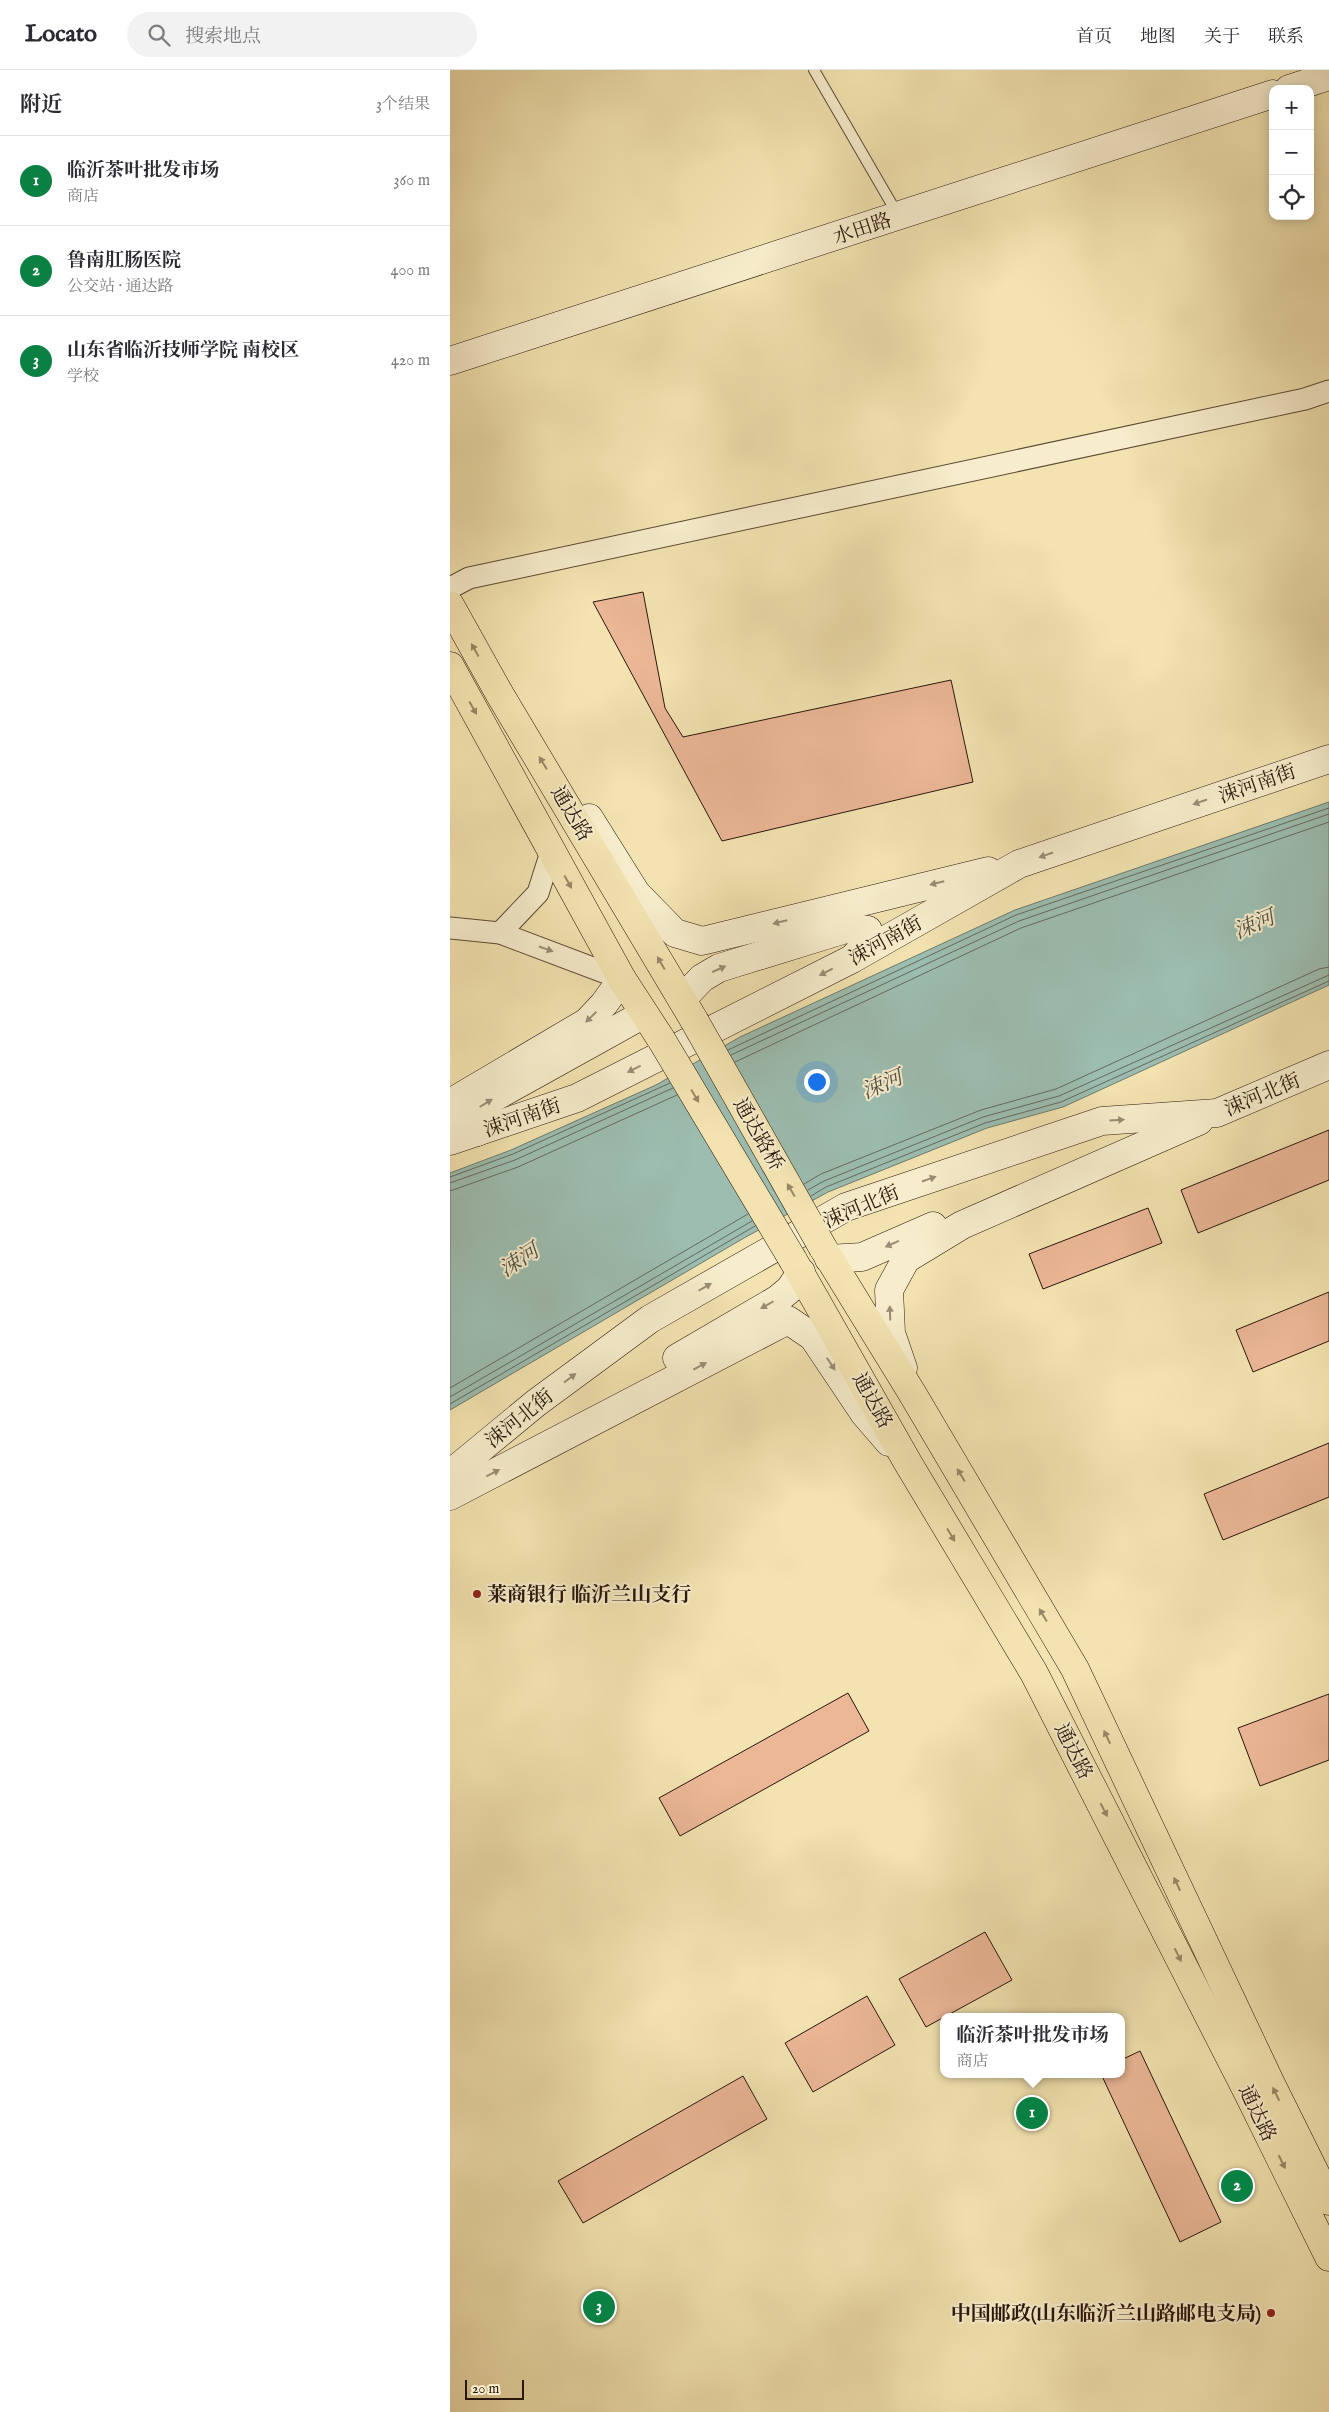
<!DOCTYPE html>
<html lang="zh">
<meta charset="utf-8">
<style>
body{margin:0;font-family:"IM FELL English","Noto Serif SC",serif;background:#f2f2f3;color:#2b2b33}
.controls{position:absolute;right:15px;top:15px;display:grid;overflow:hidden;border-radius:10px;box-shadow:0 2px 12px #0003}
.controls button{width:45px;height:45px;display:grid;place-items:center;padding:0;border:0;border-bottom:1px solid #e1e1e2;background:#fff;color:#2b2b33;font:25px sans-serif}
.scale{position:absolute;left:15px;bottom:12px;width:59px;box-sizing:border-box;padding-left:5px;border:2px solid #2a160b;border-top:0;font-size:14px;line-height:18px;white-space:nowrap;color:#2a160b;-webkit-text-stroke:4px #f7edcc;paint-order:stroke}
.you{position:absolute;left:366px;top:1011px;width:18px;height:18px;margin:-12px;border:4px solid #fff;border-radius:50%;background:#1a73e8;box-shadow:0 0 0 8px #1a73e833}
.badge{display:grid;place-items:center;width:32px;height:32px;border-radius:50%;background:#0b8043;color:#fff;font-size:16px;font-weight:700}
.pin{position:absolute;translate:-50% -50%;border:2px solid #fff;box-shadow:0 1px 5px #0006}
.popup{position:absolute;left:490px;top:1943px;width:185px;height:65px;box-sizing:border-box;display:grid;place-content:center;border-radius:10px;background:#fff;filter:drop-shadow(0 1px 4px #0005);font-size:16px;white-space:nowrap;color:#7c7c81}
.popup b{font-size:19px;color:#2b2b33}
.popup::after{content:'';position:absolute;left:50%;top:100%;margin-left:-10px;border:10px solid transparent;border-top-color:#fff}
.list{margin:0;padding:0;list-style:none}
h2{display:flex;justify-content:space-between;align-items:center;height:65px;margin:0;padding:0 20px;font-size:21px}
h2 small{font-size:16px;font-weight:400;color:#7c7c81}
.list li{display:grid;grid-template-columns:32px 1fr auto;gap:15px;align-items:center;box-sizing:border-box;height:90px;padding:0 20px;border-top:1px solid #e1e1e2}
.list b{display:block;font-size:19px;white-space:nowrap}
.list p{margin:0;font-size:16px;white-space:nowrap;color:#7c7c81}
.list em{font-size:16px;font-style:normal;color:#7c7c81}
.icon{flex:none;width:28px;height:28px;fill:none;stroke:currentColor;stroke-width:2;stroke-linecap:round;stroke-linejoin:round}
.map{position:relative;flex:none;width:879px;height:2342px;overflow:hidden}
header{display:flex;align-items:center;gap:30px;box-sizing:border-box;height:70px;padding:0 25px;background:#fff;border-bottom:1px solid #e1e1e2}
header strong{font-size:24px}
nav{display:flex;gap:28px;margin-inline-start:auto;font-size:18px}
.search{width:350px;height:45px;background:#f2f2f3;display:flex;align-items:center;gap:12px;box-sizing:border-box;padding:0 18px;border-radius:28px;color:#7c7c81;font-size:19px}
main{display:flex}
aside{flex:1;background:#fff}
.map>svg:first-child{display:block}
</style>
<header>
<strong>Locato</strong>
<div class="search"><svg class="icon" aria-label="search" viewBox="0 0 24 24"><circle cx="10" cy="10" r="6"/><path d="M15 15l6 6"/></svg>搜索地点</div>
<nav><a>首页</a><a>地图</a><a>关于</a><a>联系</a></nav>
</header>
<main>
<aside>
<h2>附近<small>3个结果</small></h2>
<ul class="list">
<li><span class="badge">1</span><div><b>临沂茶叶批发市场</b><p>商店</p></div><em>360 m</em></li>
<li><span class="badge">2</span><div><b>鲁南肛肠医院</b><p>公交站 · 通达路</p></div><em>400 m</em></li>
<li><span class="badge">3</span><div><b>山东省临沂技师学院 南校区</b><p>学校</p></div><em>420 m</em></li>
</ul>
</aside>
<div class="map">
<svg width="879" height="2342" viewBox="0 0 879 2342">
<rect width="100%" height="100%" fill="#f2e3b0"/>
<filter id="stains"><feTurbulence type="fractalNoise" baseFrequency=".004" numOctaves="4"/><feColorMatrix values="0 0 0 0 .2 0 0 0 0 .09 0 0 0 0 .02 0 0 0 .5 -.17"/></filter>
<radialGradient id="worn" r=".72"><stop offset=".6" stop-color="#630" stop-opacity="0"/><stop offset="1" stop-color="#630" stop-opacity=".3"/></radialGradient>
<path fill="#9cbdb0" stroke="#6e7a6e" d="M879 732V915L613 1037 537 1058 378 1122 294 1168 0 1340V1103L61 1080 206 1015 290 967 565 840Z"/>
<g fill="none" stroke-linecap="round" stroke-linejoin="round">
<g stroke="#636a5e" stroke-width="1">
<path d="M278 980 566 845 879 738"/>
<path d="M281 985 569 851 879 744"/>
<path d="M285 992 571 858 879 752"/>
<path d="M0 1107 63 1084 220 1013"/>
<path d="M0 1113 65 1090 223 1018"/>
<path d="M354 1114 371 1104 531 1040 606 1019 869 899 879 897"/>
<path d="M358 1120 374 1111 533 1047 609 1026 879 905"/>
<path d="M0 1121 68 1097 227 1025"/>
<path d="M361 1126 376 1117 535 1053 611 1032 879 911"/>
<path d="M0 1318 298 1144"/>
<path d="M0 1327 302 1151"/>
<path d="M0 1334 305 1156"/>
</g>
</g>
<g fill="#ebb797" stroke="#2a160b">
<path d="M193 522 215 638 233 667 501 610 523 712 272 771 143 532Z"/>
<path d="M879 1060V1110L748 1163 731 1120Z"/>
<path d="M698 1138 712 1173 593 1219 579 1184Z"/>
<path d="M879 1222V1271L803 1302 786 1260Z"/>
<path d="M879 1373V1427L773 1470 754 1424Z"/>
<path d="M398 1623 419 1661 230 1766 209 1728Z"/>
<path d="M879 1624V1690L810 1716 788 1658Z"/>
<path d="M535 1862 562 1910 476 1957 449 1909Z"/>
<path d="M417 1926 445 1975 363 2022 335 1973Z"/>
<path d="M690 1981 771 2152 730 2172 651 2004H671V1990Z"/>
<path d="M293 2006 317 2049 133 2153 108 2111Z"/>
</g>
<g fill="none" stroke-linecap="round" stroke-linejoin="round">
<g stroke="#5c4934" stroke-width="12">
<path id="lane" d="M364 0 448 145"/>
</g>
<g stroke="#5c4934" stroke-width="23">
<g id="street">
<path d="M0 518 19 508 855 329 879 321"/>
<path d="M0 858 50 863 172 909"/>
<path d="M50 863 88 823 101 782"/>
</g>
</g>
<g stroke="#2a160b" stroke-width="29">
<g id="secondary">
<path d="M839 19 879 6"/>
<path d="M0 291 823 24"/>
<path d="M139 748 186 823 225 863 252 871 538 801"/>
<path d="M232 929 252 908 269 898 399 858 418 860 420 870 403 888"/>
<path d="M0 1033 137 952 154 934 172 909"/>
<path d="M27 1062 12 1052 32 1034 194 944"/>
<path d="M0 1071 127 1028 402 889 569 794 879 689"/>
<path d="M379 1189 412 1187 483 1156"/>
<path d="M227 1288 328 1229 340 1219 351 1202"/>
<path d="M453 1298 441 1263 439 1220 456 1189 512 1155 749 1051"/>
<path d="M0 1404 86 1333 200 1249 396 1137 652 1051 767 1043 879 995"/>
<path d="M0 1426 338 1250 363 1267 414 1343 439 1372"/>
</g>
</g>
<g stroke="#2a160b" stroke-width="29">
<g id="primary">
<path d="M0 535 49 623 244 950"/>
<path d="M0 596 172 909 211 969"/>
<path d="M373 1178 462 1323 625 1599 820 2012 879 2131"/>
<path d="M343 1190 458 1393 584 1603 798 2023 879 2187"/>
</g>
</g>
<use href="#lane" stroke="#f7edcc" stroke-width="10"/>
<use href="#street" stroke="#f7edcc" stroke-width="21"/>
<use href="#secondary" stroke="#f7edcc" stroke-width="28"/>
<use href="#primary" stroke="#f2e3b0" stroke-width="28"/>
<g stroke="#2a160b" stroke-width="29" stroke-linecap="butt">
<g id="primary-bridge">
<path d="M244 950 373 1178"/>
<path d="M211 969 343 1190"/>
</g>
</g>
<use href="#primary-bridge" stroke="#f2e3b0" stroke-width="28"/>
</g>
<defs><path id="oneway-solid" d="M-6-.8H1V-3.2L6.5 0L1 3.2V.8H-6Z" transform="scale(1.25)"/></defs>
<g fill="#988766">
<use href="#oneway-solid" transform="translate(25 580) rotate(-119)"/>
<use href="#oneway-solid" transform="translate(23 638) rotate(61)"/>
<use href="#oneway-solid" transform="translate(93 693) rotate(-122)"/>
<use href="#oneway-solid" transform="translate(118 812) rotate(61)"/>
<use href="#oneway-solid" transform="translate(211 893) rotate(-120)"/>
<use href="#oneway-solid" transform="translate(245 1026) rotate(59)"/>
<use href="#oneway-solid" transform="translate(341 1120) rotate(-120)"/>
<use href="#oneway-solid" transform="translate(511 1405) rotate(-121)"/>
<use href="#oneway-solid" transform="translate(501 1465) rotate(59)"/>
<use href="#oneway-solid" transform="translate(593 1545) rotate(-121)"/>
<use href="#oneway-solid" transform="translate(657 1667) rotate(-115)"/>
<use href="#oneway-solid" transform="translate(654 1740) rotate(63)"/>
<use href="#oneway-solid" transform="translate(727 1814) rotate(-115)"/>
<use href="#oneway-solid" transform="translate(728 1885) rotate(63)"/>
<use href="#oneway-solid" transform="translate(826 2024) rotate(-116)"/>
<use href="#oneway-solid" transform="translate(832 2092) rotate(64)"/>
</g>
<g fill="#9b8c75">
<use href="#oneway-solid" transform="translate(750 732) rotate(161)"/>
<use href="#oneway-solid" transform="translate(596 785) rotate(161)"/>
<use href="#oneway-solid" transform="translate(487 813) rotate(166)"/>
<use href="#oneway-solid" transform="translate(330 852) rotate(166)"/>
<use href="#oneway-solid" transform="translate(96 879) rotate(19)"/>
<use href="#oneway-solid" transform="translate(269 899) rotate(-24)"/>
<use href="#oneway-solid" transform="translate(376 902) rotate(153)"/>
<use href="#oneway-solid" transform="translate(141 947) rotate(136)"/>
<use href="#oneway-solid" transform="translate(184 999) rotate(153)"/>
<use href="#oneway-solid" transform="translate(36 1033) rotate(-32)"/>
<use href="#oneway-solid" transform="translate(667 1050) rotate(-4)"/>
<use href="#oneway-solid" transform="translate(479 1109) rotate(-19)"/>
<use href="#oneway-solid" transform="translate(442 1174) rotate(156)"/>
<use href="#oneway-solid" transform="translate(255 1217) rotate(-30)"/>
<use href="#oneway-solid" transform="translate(317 1235) rotate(150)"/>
<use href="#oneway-solid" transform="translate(440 1243) rotate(-92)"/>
<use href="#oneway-solid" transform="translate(381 1294) rotate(56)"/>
<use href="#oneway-solid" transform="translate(250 1296) rotate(-28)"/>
<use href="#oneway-solid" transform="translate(120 1308) rotate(-37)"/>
<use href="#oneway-solid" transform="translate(43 1403) rotate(-27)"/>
</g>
<g fill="#8f2418" stroke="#f7edcc" stroke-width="2">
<circle cx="27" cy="1524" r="5"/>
<circle cx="821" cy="2243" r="5"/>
</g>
<g text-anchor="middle" stroke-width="4" stroke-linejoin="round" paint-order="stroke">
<g font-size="20" fill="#2a160b" stroke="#f7edcc">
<text transform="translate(412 158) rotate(-18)" y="7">水田路</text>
<text transform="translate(807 713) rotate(-19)" y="7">涑河南街</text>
<text transform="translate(122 743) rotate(59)" y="7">通达路</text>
<text transform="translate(435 870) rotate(-29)" y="7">涑河南街</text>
<text transform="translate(812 1024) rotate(-23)" y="7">涑河北街</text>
<text transform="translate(72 1047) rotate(-19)" y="7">涑河南街</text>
<text transform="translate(309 1064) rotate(60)" y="7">通达路桥</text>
<text transform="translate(411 1136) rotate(-23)" y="7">涑河北街</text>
<text transform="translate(423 1330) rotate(61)" y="7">通达路</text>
<text transform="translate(69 1348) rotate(-39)" y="7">涑河北街</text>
<text transform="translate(624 1681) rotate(63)" y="7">通达路</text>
<text transform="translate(808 2043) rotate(64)" y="7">通达路</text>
</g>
<g font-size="20" font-weight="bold" fill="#2a160b" stroke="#f7edcc" text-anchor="start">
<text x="37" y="1531">莱商银行 临沂兰山支行</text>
<text x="811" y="2250" text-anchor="end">中国邮政(山东临沂兰山路邮电支局)</text>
</g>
<g font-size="21" font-style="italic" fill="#525045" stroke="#f7edcc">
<text transform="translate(804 854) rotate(-23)" y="7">涑河</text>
<text transform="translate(432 1014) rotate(-23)" y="7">涑河</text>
<text transform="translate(69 1190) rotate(-33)" y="7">涑河</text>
</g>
</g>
<rect width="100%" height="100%" filter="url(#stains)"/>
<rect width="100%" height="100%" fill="url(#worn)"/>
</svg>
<div class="controls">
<button>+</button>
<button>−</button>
<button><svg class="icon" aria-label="locate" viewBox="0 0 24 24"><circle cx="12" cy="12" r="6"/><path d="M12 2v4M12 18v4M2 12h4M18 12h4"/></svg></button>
</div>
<div class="scale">20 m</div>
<div class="you"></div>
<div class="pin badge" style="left:582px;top:2043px">1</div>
<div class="popup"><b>临沂茶叶批发市场</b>商店</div>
<div class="pin badge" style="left:787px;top:2116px">2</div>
<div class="pin badge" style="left:149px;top:2237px">3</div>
</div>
</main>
